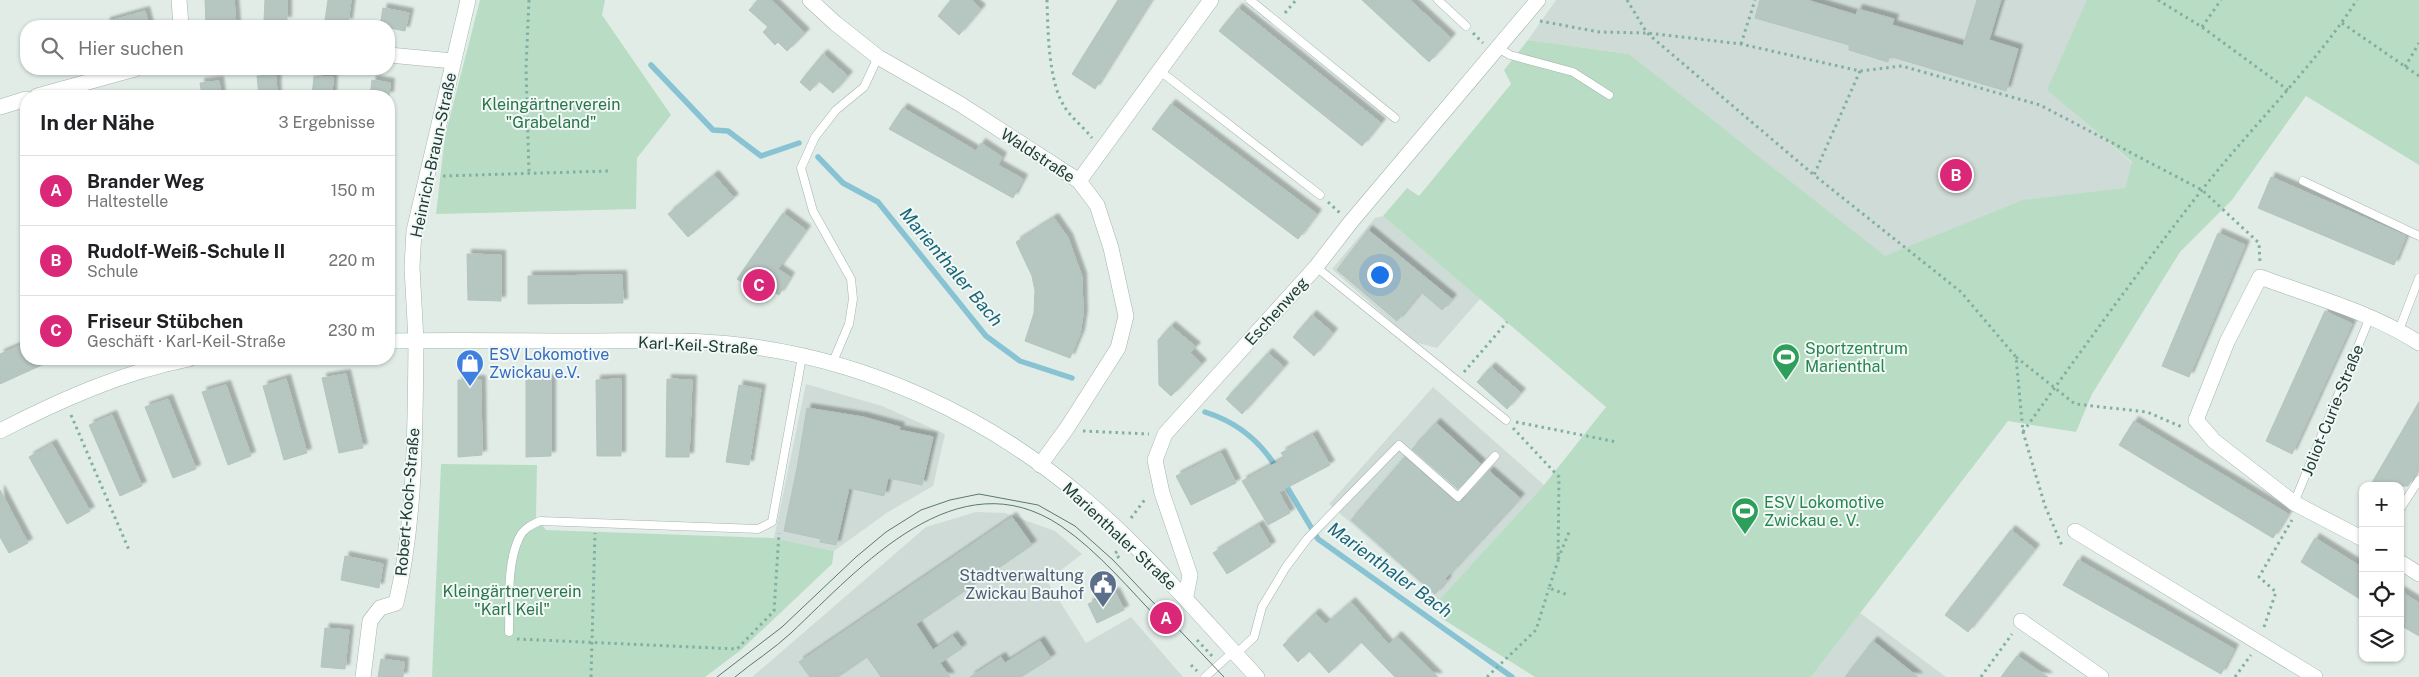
<!DOCTYPE html>
<html lang="de">
<meta charset="utf-8">
<style>
body{margin:0;font-family:"Public Sans",sans-serif;background:#f2f2f2;color:#202124}
.controls{position:absolute;right:15px;bottom:15px;display:grid;overflow:hidden;border-radius:10px;box-shadow:0 1px 4px #0004}
.controls button{width:45px;height:45px;display:grid;place-items:center;padding:0;border:0;border-bottom:1px solid #e0e0e0;background:#fff;color:#202124;font:25px sans-serif}
.you{position:absolute;left:1379px;top:274px;width:18px;height:18px;margin:-12px;border:4px solid #fff;border-radius:50%;background:#1a73e8;box-shadow:0 0 0 8px #1a73e833}
.badge{display:grid;place-items:center;width:32px;height:32px;border-radius:50%;background:#db2777;color:#fff;font-size:16px;font-weight:700}
.pin{position:absolute;translate:-50% -50%;border:2px solid #fff;box-shadow:0 1px 5px #0006}
.list{margin:0;padding:0;list-style:none}
h2{display:flex;justify-content:space-between;align-items:center;height:65px;margin:0;padding:0 20px;font-size:21px}
h2 small{font-size:16px;font-weight:400;color:#757577}
.list li{display:grid;grid-template-columns:32px 1fr auto;gap:15px;align-items:center;box-sizing:border-box;height:70px;padding:0 20px;border-top:1px solid #e0e0e0}
.list b{display:block;font-size:19px;white-space:nowrap}
.list p{margin:0;font-size:16px;white-space:nowrap;color:#757577}
.list em{font-size:16px;font-style:normal;color:#757577}
.icon{flex:none;width:28px;height:28px;fill:none;stroke:currentColor;stroke-width:2;stroke-linecap:round;stroke-linejoin:round}
.map{position:relative;flex:none;width:2419px;height:677px;overflow:hidden}
.search{position:absolute;background:#fff;box-shadow:0 1px 4px #0004;left:20px;top:20px;width:375px;height:55px;display:flex;align-items:center;gap:12px;box-sizing:border-box;padding:0 18px;border-radius:20px;color:#757577;font-size:19px}
.panel{position:absolute;background:#fff;box-shadow:0 1px 4px #0004;left:20px;top:90px;width:375px;height:275px;border-radius:20px}
.map>svg:first-child{display:block}
</style>
<div class="map">
<svg width="2419" height="677" viewBox="0 0 2419 677">
<defs>
<filter id="shadow"><feDropShadow dx="4.5" dy="-4.5" stdDeviation="1" flood-color="#0004"/></filter>
</defs>
<rect width="100%" height="100%" fill="#e1ece7"/>
<g fill="#cfdbd6">
<path d="M1556 0H2119L2066 106 2132 163 2125 188 1988 355 1629 54 1528 40Z"/>
<path d="M1383 216 1480 299 1437 348 1414 342 1332 269 1375 218Z"/>
<path d="M806 384 882 406 945 434 933 486 888 512 834 551 774 538Z"/>
<path d="M1433 387 1544 485 1439 600 1329 504Z"/>
<path d="M976 512 1005 513 1055 531 1082 554 1047 581 1086 643 1131 617 1183 677H752L926 527Z"/>
<path d="M1860 613 1946 677H1811Z"/>
</g>
<g fill="#b9ddc4">
<path d="M480 0H605L602 15 671 115 637 158 636 209 436 214 445 136Z"/>
<path d="M2087 0H2419V165L2306 96 2232 200 2180 252 2092 394 2076 432 2008 421 1811 677H1535L1441 618 1439 600 1544 485 1606 407 1383 216 1407 188 1419 196 1511 84 1504 70 1528 40 1629 54 1885 256 2023 200 2125 188 2132 162 2047 90Z"/>
<path d="M441 464 537 465 536 517 546 530 774 538 834 551 832 564 741 650 705 677H432Z"/>
</g>
<g fill="none" stroke-linecap="round" stroke-linejoin="round">
<g stroke="#87c3d2" stroke-width="5.5">
<path d="M651 65 713 130 728 131 761 156 799 143"/>
<path d="M818 157 843 183 878 202 986 336 1020 361 1072 378"/>
<path d="M1205 412C1237 422 1260 440 1277 469"/>
<path d="M1284 482 1318 539 1512 677"/>
</g>
</g>
<g fill="#b6c6c0" stroke="#b3c5be" filter="url(#shadow)">
<path d="M205 0H234L236 25 206 26Z"/>
<path d="M265 0H287V21L264 20Z"/>
<path d="M328 0H351L348 23 325 20Z"/>
<path d="M758 0H771L805 33 787 51 778 42 775 45 763 32 768 27 749 10Z"/>
<path d="M951 0H971L981 9 959 35 938 16Z"/>
<path d="M1118 0H1151L1095 89 1072 74Z"/>
<path d="M1362 0H1410L1451 38 1429 62Z"/>
<path d="M1760 0H1807L1856 15 1858 9 1894 19 1892 25 1963 46 1977 0H2001L1989 40 2018 49 2006 91 1889 56 1888 62 1849 50V45L1755 18Z"/>
<path d="M383 8 409 13 405 31 380 26Z"/>
<path d="M1238 8 1381 123 1362 146 1219 31Z"/>
<path d="M145 11 149 26H106V22Z"/>
<path d="M823 54 848 76 833 93 819 81 810 91 800 82Z"/>
<path d="M276 75 277 96H259L257 76Z"/>
<path d="M314 76 333 77 332 96H312Z"/>
<path d="M372 80 390 83 389 96H370Z"/>
<path d="M219 81 221 96H202L200 83Z"/>
<path d="M1171 104 1317 214 1298 239 1152 129Z"/>
<path d="M903 108 976 151 981 143 1002 157 998 165 1023 179 1013 198 889 129Z"/>
<path d="M714 175 734 198 688 237 668 214Z"/>
<path d="M2271 177 2406 236 2394 265 2258 208Z"/>
<path d="M783 213 806 230 778 269 790 277 779 295 765 287 761 294 737 279Z"/>
<path d="M1054 218 1068 238 1082 277 1083 315 1080 334 1070 358 1025 341 1034 313 1035 291 1032 276 1016 242Z"/>
<path d="M1368 230 1452 299 1442 310 1421 292 1397 321 1337 270Z"/>
<path d="M2218 233 2245 245 2189 377 2162 366Z"/>
<path d="M467 254 501 255V301L468 300Z"/>
<path d="M622 275 623 303 528 304V276Z"/>
<path d="M2325 311 2352 324 2292 454 2266 441Z"/>
<path d="M1312 315 1333 333 1314 356 1293 337Z"/>
<path d="M1171 326 1196 347 1190 352 1202 364 1171 396 1159 385 1158 340Z"/>
<path d="M26 343V359H55L0 384V354Z"/>
<path d="M1268 353 1284 367 1242 414 1226 399Z"/>
<path d="M1491 367 1521 393 1507 409 1477 382Z"/>
<path d="M346 374 363 448 339 453 322 378Z"/>
<path d="M286 379 307 453 284 460 263 386Z"/>
<path d="M526 379H551V456L526 457Z"/>
<path d="M621 379V456H597L596 380Z"/>
<path d="M667 379 692 380 689 457H666Z"/>
<path d="M458 380H481L482 455 458 457Z"/>
<path d="M226 385 251 456 228 465 202 392Z"/>
<path d="M739 385 761 389 749 465 726 462Z"/>
<path d="M168 399 196 469 173 478 145 407Z"/>
<path d="M2419 402V467L2408 486H2370Z"/>
<path d="M807 408 863 417 900 427 899 430 933 437 922 485 888 478 884 496 849 488 836 545 820 542 821 539 784 531 797 468Z"/>
<path d="M112 415 142 486 120 496 89 425Z"/>
<path d="M2134 421 2288 514 2273 538 2119 445Z"/>
<path d="M1436 423 1481 464 1458 489 1412 449Z"/>
<path d="M1313 435 1330 465 1279 492 1290 513 1268 525 1242 481 1285 458 1281 453Z"/>
<path d="M52 444 90 511 67 524 29 457Z"/>
<path d="M1221 453 1236 483 1191 505 1176 476Z"/>
<path d="M1405 457 1456 502 1462 501 1489 471 1520 498 1445 579 1447 580 1435 594 1351 520Z"/>
<path d="M0 490 28 543 9 553 0 537Z"/>
<path d="M1012 517 1032 545 916 624 933 650 953 636 962 648 940 663 950 677H881L867 657 838 677H810L799 662Z"/>
<path d="M1259 525 1271 546 1227 574 1213 553Z"/>
<path d="M2011 530 2035 549 1968 632 1945 615Z"/>
<path d="M2315 538 2363 568V601L2301 562Z"/>
<path d="M345 556 383 564 379 588 341 580Z"/>
<path d="M2078 560 2234 649 2221 674 2063 585Z"/>
<path d="M2400 591 2419 603V636L2400 625Z"/>
<path d="M1115 592 1124 610 1097 623 1088 604Z"/>
<path d="M1351 602 1389 645 1397 636 1438 677H1395L1361 642 1329 673 1309 651 1298 662 1283 645 1315 613 1326 624Z"/>
<path d="M325 628 349 630 345 669 321 667Z"/>
<path d="M1040 641 1051 658 1021 677H970L1001 657 1005 663Z"/>
<path d="M1873 641 1918 677H1845Z"/>
<path d="M2017 656 2048 677H2001Z"/>
<path d="M381 659 404 662 403 677H378Z"/>
</g>
<g fill="none" stroke-linecap="round" stroke-linejoin="round">
<g stroke="#a4b4ae" stroke-width="9">
<g id="lane">
<path d="M1250 0 1395 118"/>
<path d="M1438 0 1466 26"/>
<path d="M1498 48 1510 55 1573 72 1609 95"/>
<path d="M1160 71 1320 195"/>
<path d="M2303 181 2419 236"/>
<path d="M1316 267 1506 420"/>
<path d="M2399 330 2419 278"/>
<path d="M832 364 849 324 853 299 851 279 813 211 801 168 815 137 836 110 864 87 878 57"/>
<path d="M2294 503 2370 317"/>
<path d="M2400 509 2419 480"/>
<path d="M509 632C510 603 506 566 519 538 523 529 531 525 540 521L758 529 772 522 802 357"/>
<path d="M1236 654 1254 637 1262 607 1286 567 1307 539 1399 445 1458 497 1495 456"/>
<path d="M1205 677 1234 651"/>
</g>
</g>
<g stroke="#a4b4ae" stroke-width="16">
<g id="street">
<path d="M179 0 181 26"/>
<path d="M810 0 835 23 878 57 960 104 1079 181 1097 205 1111 248 1126 316 1118 348 1067 428 1040 465"/>
<path d="M389 55 453 61"/>
<path d="M37 96 135 69"/>
<path d="M0 107 26 99"/>
<path d="M1079 181 1211 0"/>
<path d="M2075 531 2315 677"/>
<path d="M2363 539 2294 503 2214 441 2196 420 2227 342 2260 277C2314 297 2371 312 2419 343"/>
<path d="M2400 562 2419 574"/>
<path d="M1186 596 1190 575 1162 493 1155 460 1165 434 1316 267 1350 223 1538 0"/>
<path d="M2021 621 2101 677"/>
<path d="M363 677 370 621 380 608 396 603C416 520 415 426 416 341"/>
</g>
</g>
<g stroke="#9fb7b0" stroke-width="16">
<g id="secondary">
<path d="M389 341C456 340 524 341 591 341 640 341 691 339 739 345 864 359 986 415 1082 497 1146 551 1200 616 1257 677"/>
<path d="M416 341 412 267 414 231 468 0"/>
<path d="M0 431C60 400 123 372 189 359"/>
</g>
</g>
<g stroke="#80b0a3" stroke-width="3" stroke-dasharray="2.5 4" stroke-linecap="butt">
<path d="M529 0 526 68 529 173"/>
<path d="M1047 0C1048 30 1048 80 1064 106 1071 118 1084 127 1092 138"/>
<path d="M1627 0 1647 33 1814 175"/>
<path d="M2158 0 2202 27 2288 90"/>
<path d="M1285 13 1296 0"/>
<path d="M1540 21 1599 32 1647 33 1741 44 1860 71 1902 66 2040 105 2202 190 2259 243 2260 263"/>
<path d="M2342 23 2419 76"/>
<path d="M2202 27 2221 0"/>
<path d="M1473 33 1483 43"/>
<path d="M1741 44 1755 0"/>
<path d="M2405 67 2419 43"/>
<path d="M1860 71 1814 175 1961 292 2016 357 2023 432 2045 506 2063 548"/>
<path d="M443 176 608 171"/>
<path d="M1328 202 1340 213"/>
<path d="M2016 357 2075 404 2147 412 2182 427"/>
<path d="M1464 372 1507 322"/>
<path d="M71 415 129 550"/>
<path d="M1516 422 1617 442"/>
<path d="M1513 428 1559 477 1558 561 1549 588 1568 595"/>
<path d="M1083 431 1149 434"/>
<path d="M2023 432C2081 351 2140 269 2201 191 2252 126 2312 69 2357 0"/>
<path d="M1131 518 1146 498"/>
<path d="M1119 558 1115 553 1119 550"/>
<path d="M1558 559 1570 530"/>
<path d="M2264 627 2276 592 2259 577 2292 520"/>
<path d="M517 639 737 649 774 611 779 533"/>
<path d="M1197 640 1212 656"/>
<path d="M1191 665 1197 671"/>
<path d="M591 677 595 533"/>
<path d="M1487 677 1536 630 1549 588"/>
<path d="M1981 677 2012 634"/>
<path d="M2235 677 2251 655"/>
</g>
<use href="#lane" stroke="#fff" stroke-width="8"/>
<use href="#street" stroke="#fff" stroke-width="15"/>
<use href="#secondary" stroke="#fff" stroke-width="15"/>
<g stroke="#5b7872" stroke-width="1">
<path d="M717 677 782 627 856 557 886 532 921 510 950 500 979 494 1038 505 1075 526 1113 560 1224 677"/>
<path d="M735 677C753 662 774 649 791 633 861 567 957 456 1061 526 1099 552 1130 590 1162 623"/>
</g>
</g>
<defs>
<g id="stadium-pin" transform="scale(1.4375)"><path d="M0 17L-7.5 6A9.5 9.5 0 1 1 7.5 6Z" fill="#2e9e5b" stroke="#f1f8f5"/><path d="M0-5a6.5 5 0 1 0 0 10a6.5 5 0 1 0 0-10ZM-3.5-1.8h7v3.6h-7Z" fill="#fff"/></g>
<g id="shop-pin" transform="scale(1.4375)"><path d="M0 17L-7.5 6A9.5 9.5 0 1 1 7.5 6Z" fill="#3f7fe0" stroke="#f1f8f5"/><path d="M-5-2.5h2.3a2.7 3.5 0 0 1 5.4 0H5L5.5 6h-11ZM-1.5-2.5h3a1.5 2.3 0 0 0-3 0Z" fill="#fff"/></g>
<g id="civic-pin" transform="scale(1.4375)"><path d="M0 17L-7.5 6A9.5 9.5 0 1 1 7.5 6Z" fill="#5c6f8a" stroke="#f1f8f5"/><path d="M-.6-6.5H3V-4.5H.6V-3L4-1V1h2V6H-6V1h2V-1L-.6-3ZM-1.2 2.5V6h2.4V2.5Z" fill="#fff"/></g>
</defs>
<g fill-rule="evenodd">
<use href="#stadium-pin" x="1786" y="357"/>
<use href="#shop-pin" x="470" y="363"/>
<use href="#stadium-pin" x="1745" y="511"/>
<use href="#civic-pin" x="1103" y="584"/>
</g>
<g text-anchor="middle" stroke-width="4" stroke-linejoin="round" paint-order="stroke">
<g font-size="16" fill="#2a744a" stroke="#f1f8f5">
<text x="551" y="110">Kleingärtnerverein<tspan x="551" dy="18">"Grabeland"</tspan></text>
<text x="512" y="597">Kleingärtnerverein<tspan x="512" dy="18">"Karl Keil"</tspan></text>
</g>
<g font-size="16" fill="#213c36" stroke="#f1f8f5">
<text transform="translate(433 155) rotate(-78)" y="6">Heinrich-Braun-Straße</text>
<text transform="translate(1038 155) rotate(33)" y="6">Waldstraße</text>
<text transform="translate(1276 311) rotate(-48)" y="6">Eschenweg</text>
<text transform="translate(698 345) rotate(3)" y="6">Karl-Keil-Straße</text>
<text transform="translate(2332 410) rotate(-68)" y="6">Joliot-Curie-Straße</text>
<text transform="translate(407 502) rotate(-85)" y="6">Robert-Koch-Straße</text>
<text transform="translate(1120 536) rotate(43)" y="6">Marienthaler Straße</text>
</g>
<g font-size="16" fill="#27864d" stroke="#f1f8f5" text-anchor="start">
<text x="1805" y="354">Sportzentrum<tspan x="1805" dy="18">Marienthal</tspan></text>
<text x="1764" y="508">ESV Lokomotive<tspan x="1764" dy="18">Zwickau e. V.</tspan></text>
</g>
<g font-size="16" fill="#366cbe" stroke="#f1f8f5" text-anchor="start">
<text x="489" y="360">ESV Lokomotive<tspan x="489" dy="18">Zwickau e.V.</tspan></text>
</g>
<g font-size="16" fill="#4e5e75" stroke="#f1f8f5" text-anchor="end">
<text x="1084" y="581">Stadtverwaltung<tspan x="1084" dy="18">Zwickau Bauhof</tspan></text>
</g>
<g font-size="18" font-style="italic" fill="#1a6579" stroke="#f1f8f5">
<text transform="translate(951 267) rotate(50)" y="6">Marienthaler Bach</text>
<text transform="translate(1390 570) rotate(36)" y="6">Marienthaler Bach</text>
</g>
</g>
</svg>
<div class="controls">
<button>+</button>
<button>−</button>
<button><svg class="icon" aria-label="locate" viewBox="0 0 24 24"><circle cx="12" cy="12" r="6"/><path d="M12 2v4M12 18v4M2 12h4M18 12h4"/></svg></button>
<button><svg class="icon" aria-label="layers" viewBox="0 0 24 24"><path d="M12 4l9 5-9 5-9-5zM3 14l9 5 9-5"/></svg></button>
</div>
<div class="you"></div>
<div class="pin badge" style="left:1166px;top:618px">A</div>
<div class="pin badge" style="left:1956px;top:175px">B</div>
<div class="pin badge" style="left:759px;top:285px">C</div>
<div class="search"><svg class="icon" aria-label="search" viewBox="0 0 24 24"><circle cx="10" cy="10" r="6"/><path d="M15 15l6 6"/></svg>Hier suchen</div>
<section class="panel">
<h2>In der Nähe<small>3 Ergebnisse</small></h2>
<ul class="list">
<li><span class="badge">A</span><div><b>Brander Weg</b><p>Haltestelle</p></div><em>150 m</em></li>
<li><span class="badge">B</span><div><b>Rudolf-Weiß-Schule II</b><p>Schule</p></div><em>220 m</em></li>
<li><span class="badge">C</span><div><b>Friseur Stübchen</b><p>Geschäft · Karl-Keil-Straße</p></div><em>230 m</em></li>
</ul>
</section>
</div>
